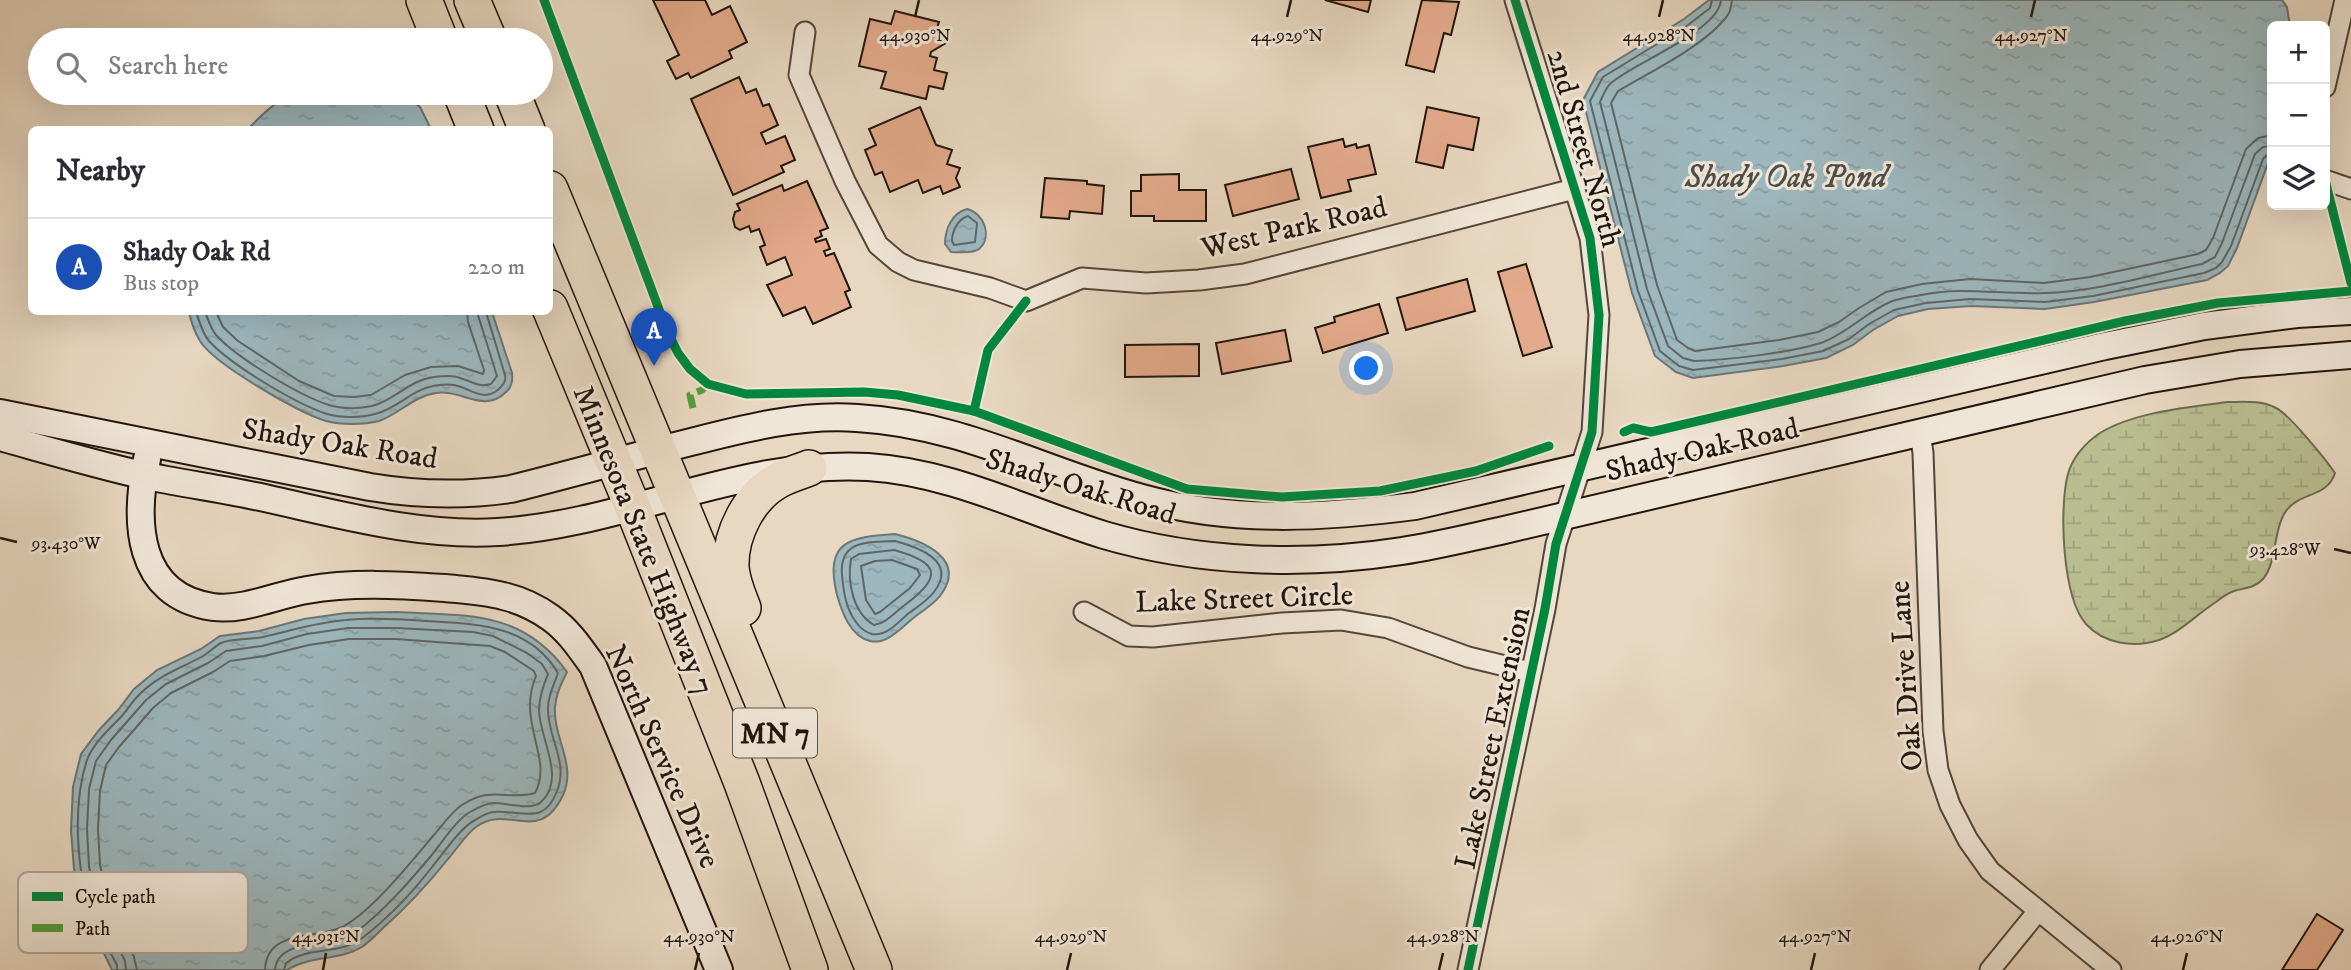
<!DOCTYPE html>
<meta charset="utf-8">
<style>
body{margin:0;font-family:"IM FELL DW Pica",serif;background:#f2f2f3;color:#2b2b33}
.controls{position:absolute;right:21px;top:21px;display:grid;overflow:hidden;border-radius:10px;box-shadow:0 7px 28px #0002}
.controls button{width:63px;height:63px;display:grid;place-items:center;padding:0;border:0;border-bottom:2px solid #e1e1e2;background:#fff;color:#2b2b33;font:35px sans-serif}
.you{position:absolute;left:1367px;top:369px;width:24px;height:24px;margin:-18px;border:5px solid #fff;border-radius:50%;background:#1a73e8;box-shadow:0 0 0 10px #1a73e833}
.badge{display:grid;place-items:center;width:46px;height:46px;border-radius:50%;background:#0b8043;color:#fff;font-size:23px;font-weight:700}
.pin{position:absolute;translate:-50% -58px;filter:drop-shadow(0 2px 4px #0008)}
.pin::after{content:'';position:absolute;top:37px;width:24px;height:21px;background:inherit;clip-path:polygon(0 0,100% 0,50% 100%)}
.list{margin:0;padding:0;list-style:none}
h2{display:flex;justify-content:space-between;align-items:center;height:91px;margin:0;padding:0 28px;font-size:30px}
h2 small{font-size:23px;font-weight:400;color:#7c7c81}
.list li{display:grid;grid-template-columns:46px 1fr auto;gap:21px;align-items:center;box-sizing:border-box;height:98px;padding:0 28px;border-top:2px solid #e1e1e2}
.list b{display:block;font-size:26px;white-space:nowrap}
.list p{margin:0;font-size:23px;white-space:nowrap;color:#7c7c81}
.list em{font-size:23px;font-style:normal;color:#7c7c81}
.icon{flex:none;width:38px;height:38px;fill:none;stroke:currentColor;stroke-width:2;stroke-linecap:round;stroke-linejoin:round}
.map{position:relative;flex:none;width:2351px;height:970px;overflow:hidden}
.search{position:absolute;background:#fff;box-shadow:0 7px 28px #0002;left:28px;top:28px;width:525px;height:77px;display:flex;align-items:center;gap:18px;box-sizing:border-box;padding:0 24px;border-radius:38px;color:#7c7c81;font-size:26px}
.panel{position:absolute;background:#fff;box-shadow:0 7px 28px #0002;left:28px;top:126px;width:525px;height:189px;border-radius:10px}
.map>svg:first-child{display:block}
</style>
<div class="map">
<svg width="2351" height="970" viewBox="0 0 2351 970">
<defs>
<pattern id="wetland-marsh" width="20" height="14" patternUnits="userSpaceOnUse" patternTransform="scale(1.75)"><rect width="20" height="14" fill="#b9be91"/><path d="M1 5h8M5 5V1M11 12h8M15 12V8" fill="none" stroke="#9fa27c"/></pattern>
<pattern id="water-ripples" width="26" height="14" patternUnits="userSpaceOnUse" patternTransform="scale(1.75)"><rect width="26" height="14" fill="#9cb7bd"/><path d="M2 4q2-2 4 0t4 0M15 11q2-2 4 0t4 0" fill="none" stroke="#869ca1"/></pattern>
</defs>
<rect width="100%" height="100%" fill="#e8d8c1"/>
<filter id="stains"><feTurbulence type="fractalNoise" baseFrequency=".00286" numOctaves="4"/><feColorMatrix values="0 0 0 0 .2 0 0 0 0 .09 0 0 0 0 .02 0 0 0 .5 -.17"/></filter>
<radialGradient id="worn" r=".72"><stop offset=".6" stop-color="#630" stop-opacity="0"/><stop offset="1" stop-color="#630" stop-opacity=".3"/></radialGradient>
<path fill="url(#wetland-marsh)" stroke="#6d6a4f" stroke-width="2" d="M2228 402C2244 402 2261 400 2276 408 2289 414 2326 460 2335 473 2327 499 2297 491 2284 514 2273 533 2277 562 2263 579 2255 588 2244 588 2234 591 2228 593 2221 598 2216 602 2197 614 2181 632 2159 640 2134 648 2104 644 2086 624 2062 597 2059 507 2068 474 2072 458 2086 442 2100 433 2134 412 2189 407 2228 402Z"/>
<g fill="url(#water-ripples)" stroke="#6b7677" stroke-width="2">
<path d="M1709 0H2282L2287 7 2290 26H2272V152L2237 248 2228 266 2220 273 2207 280 2094 302 2045 309 1971 306 1928 309 1898 316 1873 330 1853 345 1826 358 1783 366 1693 378 1676 372 1655 356 1632 293 1583 100 1598 72 1684 19Z"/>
<path d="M297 93H401L420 107 431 129H248C261 116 279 97 297 93Z"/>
<path d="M967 209C984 213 993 237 979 249 973 254 958 252 951 252L945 244C945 229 952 213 967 209Z"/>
<path d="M189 312H492L512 373C513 381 512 387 506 392 484 414 461 389 436 393 414 396 399 414 379 421 364 425 340 425 326 421 299 413 214 364 200 341 195 333 191 321 189 312Z"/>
<path d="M895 534C923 541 968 559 940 596 932 606 920 612 911 620 900 629 886 645 870 641 850 636 842 612 837 595 824 541 849 537 895 534Z"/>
<path d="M396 612C465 616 522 609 567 672 561 684 556 694 555 707 553 738 577 765 563 795 539 846 508 803 476 827 466 834 457 849 448 859 428 884 406 908 382 929 376 935 369 942 362 947 339 961 310 955 287 970H112L83 910 74 869 71 830 73 787 81 754 99 730 118 710 134 689 157 670 201 649 220 636 259 631 304 619 346 613Z"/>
</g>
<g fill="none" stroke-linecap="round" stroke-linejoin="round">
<g stroke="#5e6665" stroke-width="2">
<path d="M1712 0 1710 8 1688 25 1603 77 1590 101 1638 291 1660 351 1679 366 1693 370 1782 359 1823 351 1849 339 1869 324 1894 310 1926 303 1970 299 2045 302 2093 296 2204 273 2216 268 2222 262 2231 246 2263 159 2267 155 2272 154"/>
<path d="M1721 0C1719 31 1633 63 1611 83 1606 87 1603 96 1600 102L1647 289 1668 346 1683 358 1694 361C1729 360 1787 353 1821 343 1846 334 1865 313 1890 302 1899 298 1911 297 1921 295 1962 286 2002 295 2044 293 2095 292 2151 275 2202 264L2215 257 2222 243 2255 154 2263 147 2272 146"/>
<path d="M1732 0C1731 8 1730 14 1724 20 1700 48 1650 72 1618 91L1611 103 1657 285 1677 340 1688 348 1695 351 1779 340 1818 332 1839 322 1859 308 1886 292 1922 284 1970 279 2044 283 2090 277 2198 254 2206 250 2213 238 2246 149 2258 138 2272 135"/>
<path d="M968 216 977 223 975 242 954 245 952 241C952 231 958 219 968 216Z"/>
<path d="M196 312C199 321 203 334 209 341 231 365 296 404 327 414 341 418 361 418 375 414 397 409 411 390 433 386 439 385 448 384 454 385 471 388 483 403 499 389 504 384 506 381 505 375L486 312"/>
<path d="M205 312C208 319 211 329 216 335 237 358 300 396 329 405 342 409 359 409 372 406 394 401 409 380 434 377 442 376 453 375 460 378 471 381 479 388 491 384L497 376 477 312"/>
<path d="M216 312 223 327 238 341 299 381 334 396 354 397 371 395 405 375 431 367 458 366 483 374 484 370 468 322 467 312"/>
<path d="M895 541C918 547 958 561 934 592 927 601 917 607 909 613 899 621 887 637 872 634 860 631 852 618 848 607 844 597 843 586 842 575 839 540 868 542 895 541Z"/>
<path d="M894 550C938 562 944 576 906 604 895 612 887 623 874 625 853 613 847 582 851 559L859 554Z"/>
<path d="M892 560 917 569 920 575 910 588 880 612 875 614 866 600 861 566 875 561Z"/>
<path d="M117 970V965C107 946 96 927 89 907 76 865 73 802 87 760 93 744 108 730 120 718 127 711 132 701 140 694 158 675 182 668 203 656 210 652 215 646 221 643 233 638 250 640 263 637 291 631 317 622 346 620 372 617 400 619 426 621 476 624 529 624 558 673 554 685 548 695 548 708 547 737 569 762 557 791 544 826 523 810 494 812 488 812 480 817 475 820 461 827 443 854 432 867 412 893 387 919 361 939 339 955 308 946 286 963L284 970"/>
<path d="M126 970 125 961 98 905 89 867 87 829 89 789 96 761 111 740 146 700 166 684 208 663 226 651 262 646 307 634 348 628H396L473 632 493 636 527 653 542 664 548 674C543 686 539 697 539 710 539 738 567 778 541 802 531 811 507 803 494 803 486 803 477 808 470 812 456 820 441 844 431 856 409 882 384 911 356 932 335 947 277 937 275 970"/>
<path d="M137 970 134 957 108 901 100 865 98 829 100 791 106 765 119 747 153 708 171 693 213 672 230 661 264 656 309 645 349 639H396L490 646 505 652 534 671 536 676C516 723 554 758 535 793 507 801 493 785 462 805 451 812 442 826 433 836 413 860 365 920 337 929 311 938 266 931 265 970"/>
</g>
</g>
<g fill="#e3aa8b" stroke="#21150d" stroke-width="2">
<path d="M653 0H705L712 15 730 6 747 42 729 51 732 58 691 78 688 73 676 79 667 61 679 55Z"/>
<path d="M1325 0H1371L1368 12Z"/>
<path d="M1422 0 1459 2 1451 35 1444 33 1434 72 1406 65Z"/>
<path d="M895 11 939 22 937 28 946 43 931 52 930 56 937 58 934 70 947 73 943 89 929 86 926 99 881 88 886 72 859 66 870 19 891 24Z"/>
<path d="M739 77 746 93 756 89 763 106 769 104 778 125 761 133 766 144 785 136 795 160 781 166 784 172 733 195 691 99Z"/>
<path d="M920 107 936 145 952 150 947 164 960 168 956 178 960 187 943 194 940 186 923 193 918 180 890 192 882 172 875 175 865 150 876 145 869 129Z"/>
<path d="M1427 107 1479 118 1473 150 1448 145 1443 168 1416 162Z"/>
<path d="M1343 139 1345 147 1356 144 1357 148 1369 145 1376 174 1348 180 1351 191 1321 198 1308 147Z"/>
<path d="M1291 169 1299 199 1233 216 1225 185Z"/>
<path d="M1179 174V190H1206V221H1154V216H1131V191H1141V175Z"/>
<path d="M1045 178 1087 181V184L1104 186 1102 214 1070 211 1069 219 1041 217Z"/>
<path d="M807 181 828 228 820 231 822 236 815 239 816 242 826 239 830 249 824 251 826 256 834 253 850 290 845 292 851 307 813 324 805 307 783 316 767 285 792 275 785 257 767 265 760 247 765 245 759 229 751 232 749 226 740 230 735 227 733 219 735 212 740 210 737 204 782 185 784 191Z"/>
<path d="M1526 264 1552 347 1523 356 1498 272Z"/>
<path d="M1467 279 1475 311 1406 330 1397 298Z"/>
<path d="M1379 304 1388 333 1323 353 1315 328 1335 322 1334 317Z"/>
<path d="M1285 330 1291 361 1222 374 1216 343Z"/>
<path d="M1199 344V376L1125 377V345Z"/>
<path d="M2317 914 2343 930 2317 970H2282Z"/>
</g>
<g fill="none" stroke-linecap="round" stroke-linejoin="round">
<g stroke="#53463a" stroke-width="23">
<g id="street">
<path d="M805 32 799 75 845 181 878 245 898 262 914 270 990 288 1026 301 1082 278 1146 283 1199 280 1245 274 1574 189"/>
<path d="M2325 87 2345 0"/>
<path d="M2325 180 2351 189"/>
<path d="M1920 433 1923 453 1933 731 1938 770 1950 805 1968 840 1990 871 2111 970"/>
<path d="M1084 612 1129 636 1153 637 1282 623 1341 620 1388 628 1468 657 1530 672"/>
<path d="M1468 970 1545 609 1556 544 1592 432 1599 315 1590 238 1515 0"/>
<path d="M1990 970 2038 911"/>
</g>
</g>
<g stroke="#21150d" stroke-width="30">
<g id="secondary">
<path d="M0 413 370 487C418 495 463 496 511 489 571 474 631 457 691 442 745 428 801 414 857 418 962 424 1043 471 1142 498 1232 523 1323 518 1415 506L2105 346 2204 326 2297 314 2351 311"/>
<path d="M0 437C47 450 94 464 142 475 179 483 217 488 255 496 335 513 416 537 498 532 626 524 738 460 868 467 951 472 1026 511 1104 535 1199 563 1305 566 1402 551 1435 546 1468 538 1500 531L2145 380 2240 364 2351 355"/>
<path d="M147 459C134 519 135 596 213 607 244 611 276 595 307 590 352 582 399 585 445 588 464 590 484 591 503 596 520 600 537 608 551 618 569 631 580 648 593 666L719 970"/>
</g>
</g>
<g stroke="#21150d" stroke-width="38">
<g id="highway">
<path d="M424 0 440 40"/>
<path d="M472 0 489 40"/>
<path d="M461 93 476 130"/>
<path d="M512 93 527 130"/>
<path d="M550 189 874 970"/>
<path d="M550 308 633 508 742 783 810 970"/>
<path d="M743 608C738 595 732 582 731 567 730 534 749 496 779 480 788 475 799 472 809 468"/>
</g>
</g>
<use href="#street" stroke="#f0e6d7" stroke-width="19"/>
<use href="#secondary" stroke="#f0e6d7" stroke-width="26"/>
<use href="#highway" stroke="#e8d8c1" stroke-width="35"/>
<path stroke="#50a03e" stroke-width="7" stroke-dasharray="14 7" stroke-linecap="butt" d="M693 408 690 395 702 390 708 384"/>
<g stroke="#f0e6d7" stroke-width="13">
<g id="cycleway">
<path d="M544 0 667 331 678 353 690 369 708 384 746 394 864 392 898 395 974 411 1187 489 1282 497 1380 491 1476 471 1549 446"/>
<path d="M2325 180 2351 283"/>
<path d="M974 411 988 350 1026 301"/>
<path d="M1624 432 1633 428 1651 432 2125 321 2218 303 2351 291"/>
<path d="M1468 970 1545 609 1556 544 1592 432 1599 315 1590 238 1515 0"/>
</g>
</g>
<use href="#cycleway" stroke="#00873e" stroke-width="9"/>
</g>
<path fill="none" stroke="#21150d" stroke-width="2.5" d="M915 17 919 0M1287 17 1291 0M1659 17 1663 0M2031 17 2035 0M0 538 17 542M2334 549 2351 553M323 970 326 953M695 970 699 953M1067 970 1071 953M1439 970 1443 953M1811 970 1815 953M2183 970 2187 953"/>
<g text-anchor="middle" stroke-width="6" stroke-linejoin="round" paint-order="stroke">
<rect fill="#f0e6d7" stroke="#5f544a" stroke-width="2" x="733" y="708.5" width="84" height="49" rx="5"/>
<g font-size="28" font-weight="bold" fill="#21150d">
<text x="775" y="743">MN 7</text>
</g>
<g font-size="30" fill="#21150d" stroke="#f0e6d7">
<text transform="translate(1585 148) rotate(74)" y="10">2nd Street North</text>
<text transform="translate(1294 227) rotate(-13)" y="10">West Park Road</text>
<text transform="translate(340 443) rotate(9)" y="10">Shady Oak Road</text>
<text transform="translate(1702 449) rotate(-13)" y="10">Shady Oak Road</text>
<text transform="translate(1081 486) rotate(17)" y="10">Shady Oak Road</text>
<text transform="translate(644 540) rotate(68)" y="10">Minnesota State Highway 7</text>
<text transform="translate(1244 598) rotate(-2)" y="10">Lake Street Circle</text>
<text transform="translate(1905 676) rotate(-94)" y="10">Oak Drive Lane</text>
<text transform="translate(1492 738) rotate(-78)" y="10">Lake Street Extension</text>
<text transform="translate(663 756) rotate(66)" y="10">North Service Drive</text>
</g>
<g font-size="32" font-style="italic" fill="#4c4e4b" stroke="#f0e6d7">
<text x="1786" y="187">Shady Oak Pond</text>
</g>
</g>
<rect x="18" y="872" width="230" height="81" rx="10" fill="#f0e6d7" stroke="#b2a79a" stroke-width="2"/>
<rect x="32" y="892" width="31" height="9" fill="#00873e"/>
<rect x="32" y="924" width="31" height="8" fill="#50a03e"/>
<g font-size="19" fill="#21150d">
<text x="75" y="903">Cycle path</text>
<text x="75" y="935">Path</text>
</g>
<g font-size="18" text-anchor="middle" fill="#21150d" stroke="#f0e6d7" stroke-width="6" stroke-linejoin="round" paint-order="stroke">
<text x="915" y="41">44.930°N</text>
<text x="1287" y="41">44.929°N</text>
<text x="1659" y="41">44.928°N</text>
<text x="2031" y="41">44.927°N</text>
<text x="66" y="549">93.430°W</text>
<text x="2285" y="555">93.428°W</text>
<text x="326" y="942">44.931°N</text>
<text x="699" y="942">44.930°N</text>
<text x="1071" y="942">44.929°N</text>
<text x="1443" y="942">44.928°N</text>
<text x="1815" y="942">44.927°N</text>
<text x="2187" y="942">44.926°N</text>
</g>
<rect width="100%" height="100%" filter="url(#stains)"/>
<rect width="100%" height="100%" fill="url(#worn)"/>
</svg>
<div class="controls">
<button>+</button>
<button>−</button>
<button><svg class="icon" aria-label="layers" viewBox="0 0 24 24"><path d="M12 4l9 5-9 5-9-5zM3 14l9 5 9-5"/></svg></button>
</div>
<div class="you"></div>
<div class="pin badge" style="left:654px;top:366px;background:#1a4fb4">A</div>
<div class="search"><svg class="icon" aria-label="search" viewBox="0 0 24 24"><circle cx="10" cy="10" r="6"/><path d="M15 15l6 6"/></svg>Search here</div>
<section class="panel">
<h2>Nearby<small></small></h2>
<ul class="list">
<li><span class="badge" style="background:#1a4fb4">A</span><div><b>Shady Oak Rd</b><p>Bus stop</p></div><em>220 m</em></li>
</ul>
</section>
</div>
